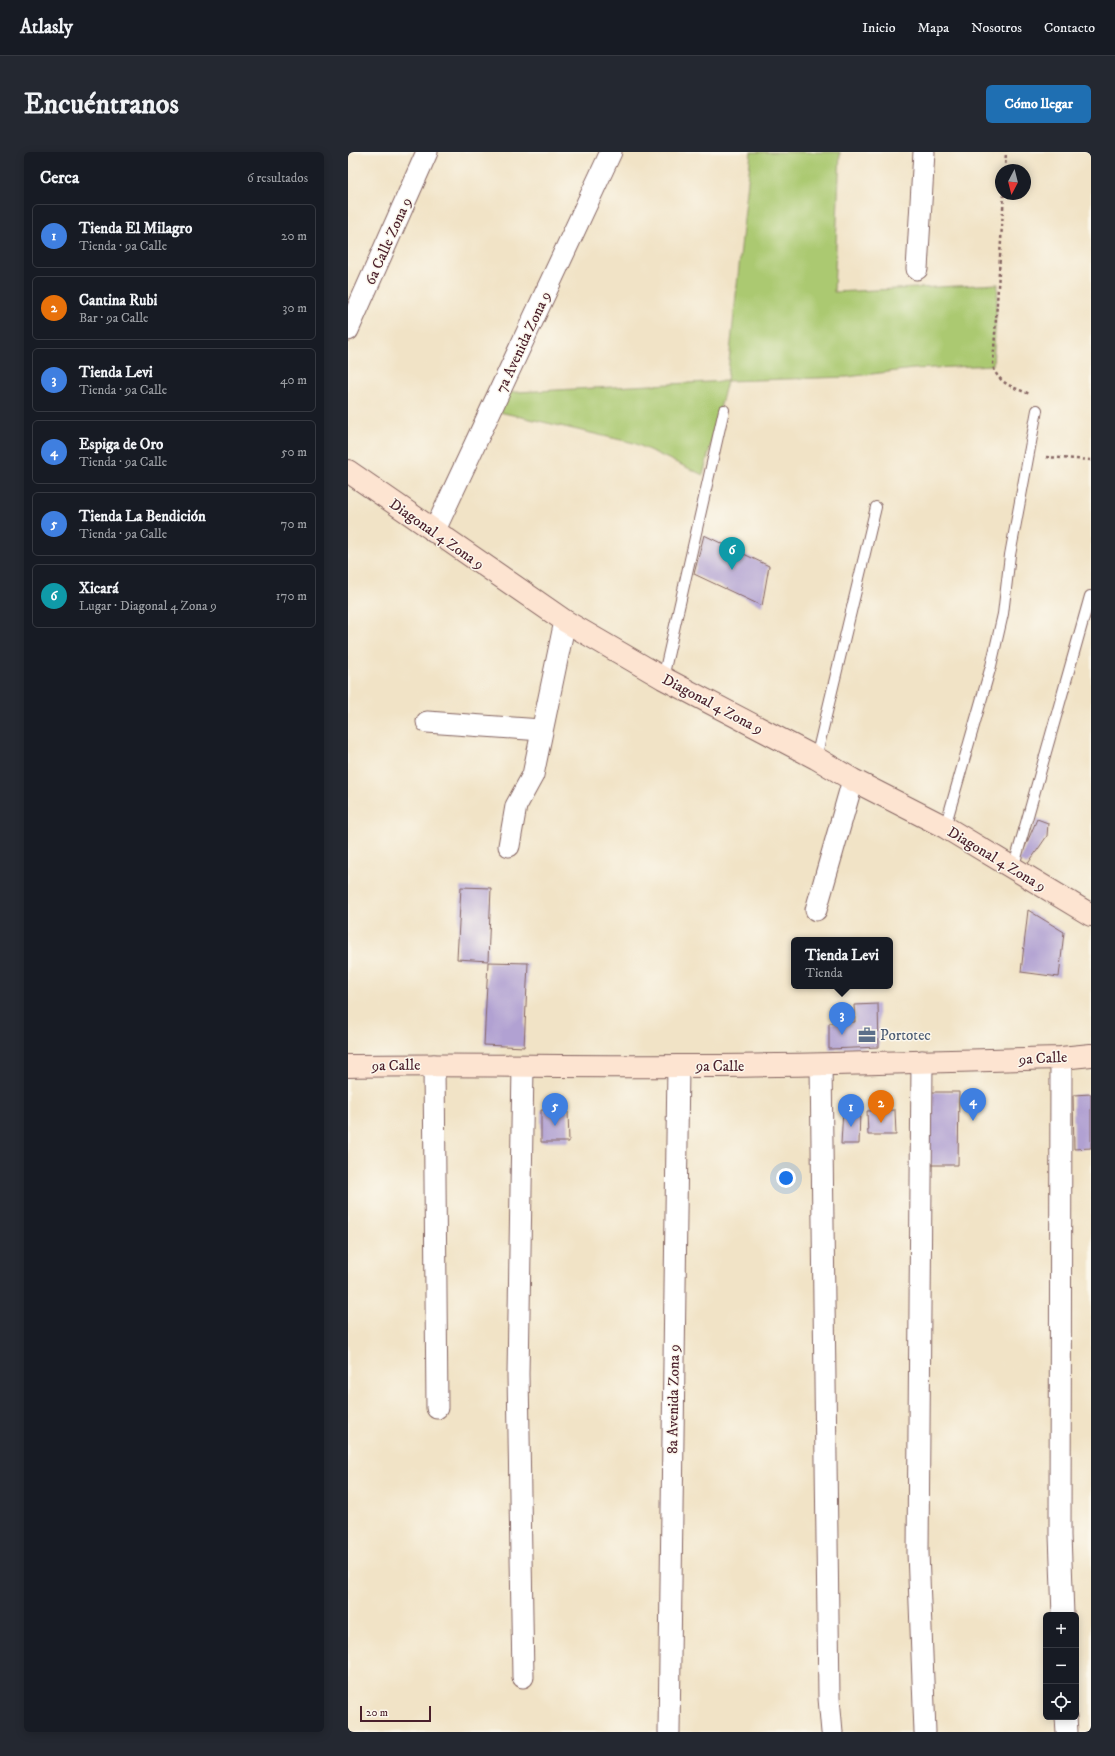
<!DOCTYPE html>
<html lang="es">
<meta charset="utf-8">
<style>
body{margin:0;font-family:"IM FELL DW Pica",serif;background:#242831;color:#f1f3f6}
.controls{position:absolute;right:12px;bottom:12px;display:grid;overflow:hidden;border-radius:6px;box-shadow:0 2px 10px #0003}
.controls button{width:36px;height:36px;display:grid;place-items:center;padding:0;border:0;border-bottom:1px solid #363941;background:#171b24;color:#f1f3f6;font:20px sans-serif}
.compass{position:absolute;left:647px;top:12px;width:36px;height:36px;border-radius:50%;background:#171b24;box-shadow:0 2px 10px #0003;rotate:187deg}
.scale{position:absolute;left:12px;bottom:10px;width:71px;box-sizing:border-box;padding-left:4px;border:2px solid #4a1f2b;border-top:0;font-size:11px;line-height:14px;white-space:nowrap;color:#4a1f2b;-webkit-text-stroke:3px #fbf7ec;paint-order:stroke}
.you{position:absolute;left:438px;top:1026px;width:14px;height:14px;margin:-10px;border:3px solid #fff;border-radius:50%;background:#1a73e8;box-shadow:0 0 0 6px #1a73e833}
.badge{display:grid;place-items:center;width:26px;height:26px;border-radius:50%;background:#1f6fb2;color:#fff;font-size:13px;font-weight:700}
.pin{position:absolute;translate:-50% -33px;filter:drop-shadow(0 1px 2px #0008)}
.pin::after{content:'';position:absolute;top:21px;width:14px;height:12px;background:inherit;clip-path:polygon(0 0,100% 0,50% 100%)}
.popup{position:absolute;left:443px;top:785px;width:102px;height:52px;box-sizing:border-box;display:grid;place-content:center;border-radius:6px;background:#171b24;filter:drop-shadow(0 1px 3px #0005);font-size:13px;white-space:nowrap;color:#9ea1a6}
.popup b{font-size:15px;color:#f1f3f6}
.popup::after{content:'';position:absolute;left:50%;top:100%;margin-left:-8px;border:8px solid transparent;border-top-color:#171b24}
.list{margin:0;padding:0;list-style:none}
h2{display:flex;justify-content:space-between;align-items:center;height:52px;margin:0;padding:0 16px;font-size:17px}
h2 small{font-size:13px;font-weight:400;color:#9ea1a6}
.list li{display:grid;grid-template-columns:26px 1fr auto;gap:12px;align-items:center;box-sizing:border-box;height:64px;margin:0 8px 8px;padding:0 8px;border:1px solid #363941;border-radius:6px}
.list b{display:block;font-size:15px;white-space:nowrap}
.list p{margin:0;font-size:13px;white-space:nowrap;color:#9ea1a6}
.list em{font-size:13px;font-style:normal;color:#9ea1a6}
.icon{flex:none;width:22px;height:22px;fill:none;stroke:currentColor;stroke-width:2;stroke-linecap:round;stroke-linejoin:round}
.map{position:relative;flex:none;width:743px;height:1580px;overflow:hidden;border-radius:6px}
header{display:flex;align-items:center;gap:24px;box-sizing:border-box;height:56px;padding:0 20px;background:#171b24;border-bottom:1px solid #363941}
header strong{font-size:19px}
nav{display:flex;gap:22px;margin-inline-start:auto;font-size:14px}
.intro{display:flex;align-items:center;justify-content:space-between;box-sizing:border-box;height:96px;padding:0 24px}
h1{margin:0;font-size:28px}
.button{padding:10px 18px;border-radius:6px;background:#1f6fb2;color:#fff;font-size:14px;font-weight:700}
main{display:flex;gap:24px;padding:0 24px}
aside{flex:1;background:#171b24;border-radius:6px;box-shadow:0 2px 10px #0003}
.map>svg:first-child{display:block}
</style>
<header>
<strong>Atlasly</strong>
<nav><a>Inicio</a><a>Mapa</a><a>Nosotros</a><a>Contacto</a></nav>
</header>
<div class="intro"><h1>Encuéntranos</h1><a class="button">Cómo llegar</a></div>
<main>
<aside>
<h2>Cerca<small>6 resultados</small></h2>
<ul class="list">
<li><span class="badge" style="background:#3f7fe0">1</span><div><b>Tienda El Milagro</b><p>Tienda · 9a Calle</p></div><em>20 m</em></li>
<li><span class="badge" style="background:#e8710a">2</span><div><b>Cantina Rubi</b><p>Bar · 9a Calle</p></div><em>30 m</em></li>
<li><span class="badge" style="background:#3f7fe0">3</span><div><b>Tienda Levi</b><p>Tienda · 9a Calle</p></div><em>40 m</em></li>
<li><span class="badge" style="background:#3f7fe0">4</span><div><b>Espiga de Oro</b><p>Tienda · 9a Calle</p></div><em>50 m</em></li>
<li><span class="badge" style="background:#3f7fe0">5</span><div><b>Tienda La Bendición</b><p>Tienda · 9a Calle</p></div><em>70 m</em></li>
<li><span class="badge" style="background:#0f9aa8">6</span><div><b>Xicará</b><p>Lugar · Diagonal 4 Zona 9</p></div><em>170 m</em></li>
</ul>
</aside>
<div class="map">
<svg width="743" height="1580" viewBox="0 0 743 1580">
<rect width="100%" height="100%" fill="#fbf7ec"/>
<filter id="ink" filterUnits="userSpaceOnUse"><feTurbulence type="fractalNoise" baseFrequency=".025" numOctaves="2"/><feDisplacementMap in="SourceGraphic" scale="8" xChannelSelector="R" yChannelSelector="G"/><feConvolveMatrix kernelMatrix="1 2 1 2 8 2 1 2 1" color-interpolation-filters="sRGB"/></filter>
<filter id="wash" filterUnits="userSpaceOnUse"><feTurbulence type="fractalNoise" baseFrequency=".012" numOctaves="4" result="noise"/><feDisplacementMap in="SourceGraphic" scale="16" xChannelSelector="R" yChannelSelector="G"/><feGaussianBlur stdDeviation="0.9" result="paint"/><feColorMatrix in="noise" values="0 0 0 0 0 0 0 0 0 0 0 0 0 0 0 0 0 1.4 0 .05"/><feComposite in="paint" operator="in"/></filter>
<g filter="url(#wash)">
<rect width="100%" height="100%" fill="#f1e3c6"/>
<path fill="#abc971" stroke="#7a744e" d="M403 0H492L486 140 650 132 645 213 565 217 499 225 379 229 355 323 286 291 143 258 151 241 379 229Z"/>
<g id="blocks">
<g fill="#b1a1d2">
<path d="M356 383 421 414 414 454 346 422Z"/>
<path d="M689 667 700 671 699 684 679 713 671 709Z"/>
<path d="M113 735 143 736 140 809 109 807Z"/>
<path d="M680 758 716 780 711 825 673 820Z"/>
<path d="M140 810 180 811 176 895 136 893Z"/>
<path d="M530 852 531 895 481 897V871L507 870 506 853Z"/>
<path d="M581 940H611L610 1013H580Z"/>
<path d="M743 942V996L726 997 725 943Z"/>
<path d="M495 957 512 958 511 992H493Z"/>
<path d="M193 958 220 959 221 990H193Z"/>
<path d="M547 958 548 983H520L519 959Z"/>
</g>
</g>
</g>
<g filter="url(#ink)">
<use href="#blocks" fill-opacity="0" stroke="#846461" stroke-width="1"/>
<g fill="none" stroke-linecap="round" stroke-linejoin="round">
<g stroke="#846461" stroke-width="12">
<g id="lane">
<path d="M315 526 376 258"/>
<path d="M468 606 528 355"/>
<path d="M597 675 643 514 655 462 662 403 689 258"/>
<path d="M665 717 742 444"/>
</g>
</g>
<g stroke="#846461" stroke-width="23">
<g id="street">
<path d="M569 117 576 0"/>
<path d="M0 178 79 0"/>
<path d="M86 380 263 0"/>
<path d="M79 570 193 578"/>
<path d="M161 694 168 654 185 623 217 469"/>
<path d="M468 758 505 628"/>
<path d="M713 906 712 1383 715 1463"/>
<path d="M574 909 570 1400 577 1580"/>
<path d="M86 913 89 1256"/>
<path d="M473 913 481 1546 484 1580"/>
<path d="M175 914 170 1222 175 1525"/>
<path d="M718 1565 719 1580"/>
<path d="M321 1580 330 914"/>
</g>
</g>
<g stroke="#846461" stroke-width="24">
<g id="secondary">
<path d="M0 319 217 469 315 526 468 606 505 628 597 675 743 763"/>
<path d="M0 914C110 912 220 915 330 914 458 914 585 909 713 906L743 903"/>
</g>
</g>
<g stroke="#846461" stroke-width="2.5" stroke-dasharray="3 3" stroke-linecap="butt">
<path d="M657 18 658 0"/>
<path d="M656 42 645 213C648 231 667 236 682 242"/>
<path d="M698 305 743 308"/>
</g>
<use href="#lane" stroke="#fff" stroke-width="10"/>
<use href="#street" stroke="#fff" stroke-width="21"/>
<use href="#secondary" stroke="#fde4d1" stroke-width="22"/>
</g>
</g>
<defs>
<g id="office-bare" transform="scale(1.38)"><path d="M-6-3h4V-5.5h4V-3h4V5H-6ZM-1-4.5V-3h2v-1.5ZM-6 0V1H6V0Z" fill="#5c6f8a" stroke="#fbf7ec" stroke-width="2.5" paint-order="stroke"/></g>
</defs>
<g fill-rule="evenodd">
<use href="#office-bare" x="519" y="883"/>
</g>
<g text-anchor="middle" stroke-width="3" stroke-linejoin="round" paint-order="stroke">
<g font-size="15" fill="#4a1f2b" stroke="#fbf7ec">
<text transform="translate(40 89) rotate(-66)" y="5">6a Calle Zona 9</text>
<text transform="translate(175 190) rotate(-65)" y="5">7a Avenida Zona 9</text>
<text transform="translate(89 382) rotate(35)" y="5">Diagonal 4 Zona 9</text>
<text transform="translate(365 552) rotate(28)" y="5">Diagonal 4 Zona 9</text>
<text transform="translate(649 707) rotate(31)" y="5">Diagonal 4 Zona 9</text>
<text transform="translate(695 906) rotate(-3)" y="5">9a Calle</text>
<text transform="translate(48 913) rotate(-1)" y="5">9a Calle</text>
<text x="372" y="919">9a Calle</text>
<text transform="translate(325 1247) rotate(-89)" y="5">8a Avenida Zona 9</text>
</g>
<g font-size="15" fill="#4e5e75" stroke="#fbf7ec" text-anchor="start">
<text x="532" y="888">Portotec</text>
</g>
</g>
</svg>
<div class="controls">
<button>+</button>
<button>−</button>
<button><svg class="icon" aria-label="locate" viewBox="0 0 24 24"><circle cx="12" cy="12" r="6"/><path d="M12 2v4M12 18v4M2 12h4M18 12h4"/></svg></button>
</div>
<svg class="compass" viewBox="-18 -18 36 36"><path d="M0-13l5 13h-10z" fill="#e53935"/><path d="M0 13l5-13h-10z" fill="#9ea1a6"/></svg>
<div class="scale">20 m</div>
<div class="you"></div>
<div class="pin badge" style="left:503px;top:975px;background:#3f7fe0">1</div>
<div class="pin badge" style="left:533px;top:971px;background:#e8710a">2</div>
<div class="pin badge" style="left:494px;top:883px;background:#3f7fe0">3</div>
<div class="popup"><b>Tienda Levi</b>Tienda</div>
<div class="pin badge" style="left:625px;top:969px;background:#3f7fe0">4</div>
<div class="pin badge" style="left:207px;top:974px;background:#3f7fe0">5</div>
<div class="pin badge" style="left:384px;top:418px;background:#0f9aa8">6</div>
</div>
</main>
